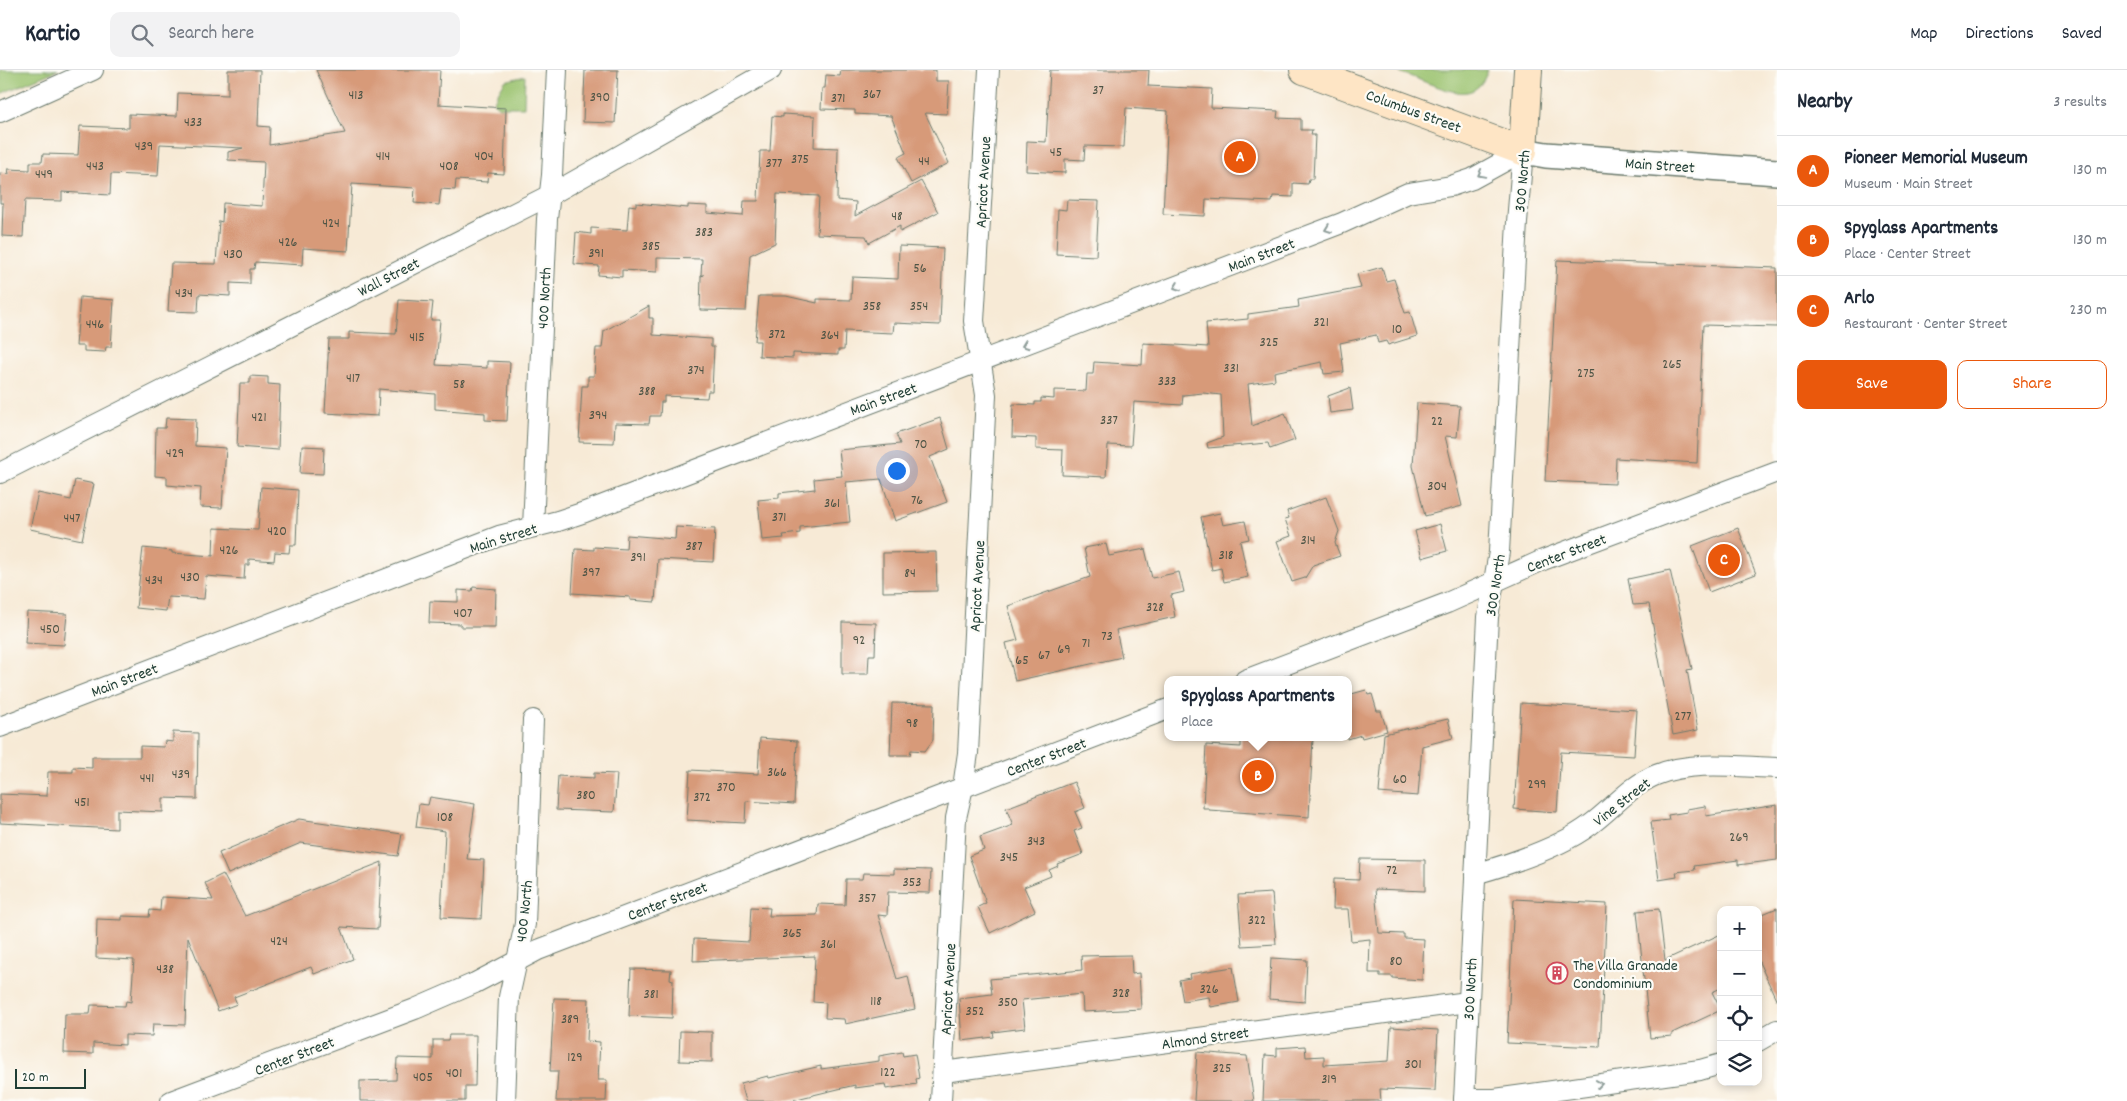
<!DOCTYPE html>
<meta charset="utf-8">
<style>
body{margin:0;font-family:Dekko,sans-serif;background:#f2f2f3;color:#1f2937}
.controls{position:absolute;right:15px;bottom:15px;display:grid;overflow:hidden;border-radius:10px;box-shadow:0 2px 8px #0003}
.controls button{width:45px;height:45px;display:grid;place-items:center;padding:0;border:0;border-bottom:1px solid #e0e1e3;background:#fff;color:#1f2937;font:25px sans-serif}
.scale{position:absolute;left:15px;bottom:12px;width:71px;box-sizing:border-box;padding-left:5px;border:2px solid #1f3d34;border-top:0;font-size:14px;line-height:18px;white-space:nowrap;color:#1f3d34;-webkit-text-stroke:4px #fdfcf7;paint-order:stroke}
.you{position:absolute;left:896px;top:400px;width:18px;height:18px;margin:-12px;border:4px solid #fff;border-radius:50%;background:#1a73e8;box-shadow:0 0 0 8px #1a73e833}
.badge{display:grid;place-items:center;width:32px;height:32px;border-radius:50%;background:#ea580c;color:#fff;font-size:16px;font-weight:700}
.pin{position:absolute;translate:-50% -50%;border:2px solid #fff;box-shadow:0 1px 5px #0006}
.popup{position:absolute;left:1164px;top:606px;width:188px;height:65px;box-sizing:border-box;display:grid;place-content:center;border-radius:10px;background:#fff;filter:drop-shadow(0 1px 4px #0005);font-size:16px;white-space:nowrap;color:#747a83}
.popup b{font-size:19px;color:#1f2937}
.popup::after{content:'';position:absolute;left:50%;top:100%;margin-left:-10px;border:10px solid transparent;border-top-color:#fff}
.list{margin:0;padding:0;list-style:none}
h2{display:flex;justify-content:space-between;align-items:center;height:65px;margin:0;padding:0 20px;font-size:21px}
h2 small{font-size:16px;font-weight:400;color:#747a83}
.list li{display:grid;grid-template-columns:32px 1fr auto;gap:15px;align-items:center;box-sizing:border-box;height:70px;padding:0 20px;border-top:1px solid #e0e1e3}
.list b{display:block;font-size:19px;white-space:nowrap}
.list p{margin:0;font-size:16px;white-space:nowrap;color:#747a83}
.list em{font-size:16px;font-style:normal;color:#747a83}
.actions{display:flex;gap:10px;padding:15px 20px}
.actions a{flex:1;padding:11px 0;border:1px solid #ea580c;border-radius:10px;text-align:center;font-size:18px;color:#ea580c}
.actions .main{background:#ea580c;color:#fff}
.icon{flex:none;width:28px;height:28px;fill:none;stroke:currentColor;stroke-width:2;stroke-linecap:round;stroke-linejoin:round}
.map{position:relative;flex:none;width:1777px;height:1031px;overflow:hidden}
header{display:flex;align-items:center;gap:30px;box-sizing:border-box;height:70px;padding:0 25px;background:#fff;border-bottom:1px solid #e0e1e3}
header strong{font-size:24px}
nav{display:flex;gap:28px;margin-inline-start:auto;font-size:18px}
.search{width:350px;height:45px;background:#f2f2f3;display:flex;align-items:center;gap:12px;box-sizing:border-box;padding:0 18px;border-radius:10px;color:#747a83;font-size:19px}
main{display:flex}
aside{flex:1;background:#fff}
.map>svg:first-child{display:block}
</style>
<header>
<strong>Kartio</strong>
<div class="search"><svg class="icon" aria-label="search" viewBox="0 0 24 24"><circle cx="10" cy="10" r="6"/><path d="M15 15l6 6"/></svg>Search here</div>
<nav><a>Map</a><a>Directions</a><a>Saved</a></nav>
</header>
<main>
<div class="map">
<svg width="1777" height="1031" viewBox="0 0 1777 1031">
<rect width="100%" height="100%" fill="#fdfcf7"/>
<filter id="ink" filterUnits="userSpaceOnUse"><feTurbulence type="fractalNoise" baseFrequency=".02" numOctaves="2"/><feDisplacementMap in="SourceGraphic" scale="10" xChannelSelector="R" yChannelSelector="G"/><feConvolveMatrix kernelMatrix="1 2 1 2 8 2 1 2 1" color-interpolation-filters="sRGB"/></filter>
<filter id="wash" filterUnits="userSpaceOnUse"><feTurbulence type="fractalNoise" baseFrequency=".0096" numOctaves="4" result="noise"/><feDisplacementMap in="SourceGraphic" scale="20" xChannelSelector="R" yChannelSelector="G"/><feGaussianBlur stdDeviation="1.12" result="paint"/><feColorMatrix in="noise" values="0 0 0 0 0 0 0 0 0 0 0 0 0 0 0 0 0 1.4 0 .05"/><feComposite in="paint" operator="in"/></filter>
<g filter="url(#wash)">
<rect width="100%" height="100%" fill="#f7ead6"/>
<g fill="#9bc36f" stroke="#5d8052">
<path d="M0 0H58L0 24Z"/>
<path d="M1394 0H1488C1477 32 1455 23 1430 14 1418 9 1406 5 1394 0Z"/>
<path d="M525 6 524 37H499L493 32 505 11Z"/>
</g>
<g id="blocks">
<g fill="#d79a79">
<path d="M228 0H260L258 56 270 57 269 75 345 63 316 0H440L438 34 506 38 504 104 488 103 487 112 456 110 455 120 441 119 439 135 414 133 415 118 352 114 348 181 303 178 302 195 255 192 254 199H250V214L230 213V226L199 224 198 242 168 241 171 193 216 194 219 151 222 152 223 133 262 136 264 92 228 90V82L243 78 160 74 158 106 111 104 110 125 62 122V131L25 130 23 167 2 166 3 133H0V103L9 104 8 99 30 100V92H42L43 84 78 85 80 56 129 58V44L177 46 178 23 228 25Z"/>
<path d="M585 0H618L615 53 583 52Z"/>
<path d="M841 0H936V11H949L947 44 925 43 949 93 911 113 898 87 906 83 891 46 855 44V40L821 39 822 18H825L826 5 840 6Z"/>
<path d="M1050 0H1149L1148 16 1212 19 1211 38 1278 41 1277 48 1301 49V60H1312L1311 65H1315L1313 109H1309L1308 114 1293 113V127L1273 126 1272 132 1206 129 1205 146 1163 144 1168 41 1126 38 1124 77 1085 76 1084 90 1065 89V103L1026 101 1027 71 1046 72Z"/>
<path d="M783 44 815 46 814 77 838 78 837 130 856 132 855 146 921 111 938 142 900 162V156L869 173 866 166 817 164 819 126 777 124 775 173 750 185 746 241 700 240 701 206 704 205H701L702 189 657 188V202L622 200V207L598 205 599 196 574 194 576 162 591 164V158L627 160 629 135 636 136V133L688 138V135L707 136V143L743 146 744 131H758L760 81H770L772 46 783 47Z"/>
<path d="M1067 130 1099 131 1096 186 1056 184 1058 139 1066 140Z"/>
<path d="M899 176 943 178 940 255 894 253 893 263 845 261 844 280H838V285L793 283V288L759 286 760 271H755L759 226H786L817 233V229L851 230 852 207 898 209Z"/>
<path d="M1557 190 1777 198V257L1703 255 1697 393 1616 388 1615 414 1545 411Z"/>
<path d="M1382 197 1386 211 1394 209 1405 243 1410 242 1417 266 1388 275 1386 271 1378 273 1376 265 1340 273 1344 302 1324 304 1322 292 1274 302 1275 310 1248 314 1252 356 1285 343 1295 370 1270 379 1268 373 1208 378 1207 373 1223 367 1221 325 1203 323 1183 325 1182 335 1134 332 1131 376 1108 375 1106 407 1062 405 1063 380 1036 379V368L1012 367 1013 334 1035 335V332H1041V328L1054 329V320L1086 321 1087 304H1093L1094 292 1142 295 1143 273 1208 277 1206 253 1248 249V244L1299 237 1298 230 1361 218 1357 204Z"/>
<path d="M80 227 114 230 111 277H106L105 282 84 281V276H76Z"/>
<path d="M399 230 433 232 431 250H440L436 295 487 298V291L510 292 507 351 485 350V343L435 339V324L379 319 378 346 325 343 329 269H349V262L396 264Z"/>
<path d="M649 236V248H653V265L711 269V277H714L712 321H708L707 328 664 326V332H661L660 346H650L649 354 615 353 614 373 579 372 582 316H588V306H594L596 278H602L604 261Z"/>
<path d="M250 306 268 307V314L280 315 278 380 237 377 240 313H250Z"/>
<path d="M1350 318 1353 340 1330 343 1328 326Z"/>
<path d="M1417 333 1460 336 1457 367 1445 366 1462 436 1425 446 1413 396Z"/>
<path d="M166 348 196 349 195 376 226 378 222 438 200 437 201 418 167 415V407L155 406 156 358H165Z"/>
<path d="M940 348 949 379 930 387 947 432 895 451 881 409 846 412 850 452 800 457V463L783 465 784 468 762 470 758 430 779 428V423L815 419 814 409 842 406 839 380 900 374 896 364Z"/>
<path d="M302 376 324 377 323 404 300 403Z"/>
<path d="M75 410 94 414 82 470 30 459 38 423 71 430Z"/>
<path d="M261 417 298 420 296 475H290L289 483 275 482 274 491 249 489V495H245L244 509 206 506 204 529 168 527 166 541 136 538 143 478 172 481V483L213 486 214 458 258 460Z"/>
<path d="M1326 427 1339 461 1335 473 1340 486 1313 495 1305 508 1292 512 1277 471 1291 466 1285 449 1289 448 1287 441Z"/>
<path d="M1220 443 1223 455 1245 451 1249 469 1240 471 1248 507 1224 512 1221 498 1212 500 1201 447Z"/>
<path d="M1440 454 1447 481 1422 488 1415 461Z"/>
<path d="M676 457 715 459 713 492 658 489 655 532 630 530V527L572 523 575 479 594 480V477L626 479 627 465 675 469Z"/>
<path d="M1738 458 1756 504 1709 522 1692 476Z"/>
<path d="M1106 474 1109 486 1145 479 1152 508 1179 502 1184 522 1171 525 1175 547 1116 560 1122 587 1015 611 1006 573 1018 570 1008 536 1090 507 1084 478Z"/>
<path d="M936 482 937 521 883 522V483Z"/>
<path d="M1670 500 1692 599 1687 600 1698 660 1673 665 1649 534 1633 535 1628 509Z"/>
<path d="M473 517 496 519 495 557H461V554L429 553 430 531 458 532V520L472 521Z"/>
<path d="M27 542 67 544 64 575 25 573Z"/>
<path d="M842 552 876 553 875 585H869L868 604H842Z"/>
<path d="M1366 620 1368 625 1372 624 1377 641H1381L1387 661 1362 668 1361 665 1348 669V625Z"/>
<path d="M892 633 934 634 933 670 925 681 911 680 910 685H890Z"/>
<path d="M1521 633 1637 640 1634 686 1561 682 1557 742 1514 739Z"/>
<path d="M1448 649 1453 668 1422 676 1418 726 1379 723 1384 664Z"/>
<path d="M173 662 198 663 197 729 163 728V742L117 740V759L0 753V724L47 726 48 702H73V697L92 698V687H140V676L164 677 165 671 173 672Z"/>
<path d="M1241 667H1313L1309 747 1209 740V738H1203L1206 675 1241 677Z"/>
<path d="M760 668 797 671 794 734 746 731 745 753 687 750 690 700 758 704Z"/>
<path d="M594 703 617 704 614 742 556 740 558 706 594 708Z"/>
<path d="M1074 712 1085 738 1075 742 1082 758 1074 761 1083 784 1057 794 1058 796 1049 800 1051 806 1024 817 1035 841 990 863 978 837 986 833 969 786 984 780 980 767 1013 755 1006 738Z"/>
<path d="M430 727 475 734 467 789 484 790 481 849 441 847 445 761 416 757 419 734 428 735Z"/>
<path d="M1777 735V790L1738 795V790L1694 796 1695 800 1676 802 1677 807 1659 810 1651 752 1669 750 1668 745 1687 742V739L1705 736 1706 746Z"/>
<path d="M299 749 402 764 398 786 301 773 228 804 219 783Z"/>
<path d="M1360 789 1425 790V821L1375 819 1379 863 1404 864V868L1424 869 1422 910 1392 908V906H1380V903H1369L1370 869 1351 871 1348 839H1333L1334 809 1359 810Z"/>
<path d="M382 792 378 859 341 857 353 889 314 904 311 897 234 927 237 934 218 941 188 867 185 955 153 954 152 966 125 965V975L93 973V984L64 983 65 944H90L91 935 125 936 126 931 131 932 134 890 96 888 97 849 122 850V846L149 847 150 840 160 841 161 827 213 830 205 813 223 804 245 846Z"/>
<path d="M894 799 931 800 930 823 888 822 887 846 878 845 897 909 908 906 915 939 845 954 844 949 825 948 826 933 813 932 815 886 693 891 694 869 749 872 751 837 770 838 769 846 817 845 818 834 845 835 846 809H862L863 803 894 804Z"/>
<path d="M1272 823 1276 874 1242 876 1238 825Z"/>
<path d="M1514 829 1607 834 1600 977 1507 973Z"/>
<path d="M1777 838V931L1758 890V846Z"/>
<path d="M1659 839 1665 890 1721 864V918L1712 922 1721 940 1672 963V966L1650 968 1637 841Z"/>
<path d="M1131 885 1132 904 1139 903 1141 939 1083 942 1082 924 1022 930 1025 958 993 962 994 967 962 971 959 928 992 924 990 909 1082 900 1081 886Z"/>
<path d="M1271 888 1307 890 1305 932 1269 929Z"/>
<path d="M1233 897 1239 932 1211 937 1209 927 1183 931 1179 910 1190 908 1189 904Z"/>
<path d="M631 899 671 900 670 909 673 910 672 948 629 946Z"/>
<path d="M554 928 589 929 587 971 600 972 598 1010H607L606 1031H556L558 1001H550Z"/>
<path d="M1391 957 1438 960 1435 1021 1380 1019 1381 1031H1263L1265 985 1277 986V978L1305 976 1306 987 1324 986V995L1389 991Z"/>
<path d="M680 961 712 962V992L679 991Z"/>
<path d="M449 965H476L475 1016H465V1031H360V1011L396 1010 397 988 433 989V970H448Z"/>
<path d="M902 982 903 986 915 984 919 1008 916 1009 917 1014 886 1019 885 1014 855 1018V1015L788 1031H746L741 1013 768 1006 769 1008 821 996V999L879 991V986Z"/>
<path d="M1197 982 1247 986 1254 1031H1194Z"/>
</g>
</g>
</g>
<g filter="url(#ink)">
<use href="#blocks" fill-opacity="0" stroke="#6b7a6d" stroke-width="1"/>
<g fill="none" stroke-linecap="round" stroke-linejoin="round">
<g stroke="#6b7a6d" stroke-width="22">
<g id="minor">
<path d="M0 42 93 0"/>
<path d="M0 403 550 125 771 0"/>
<path d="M533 457 547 149 552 105 557 0"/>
<path d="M1245 610 1447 533 1543 490 1777 402"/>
<path d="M0 657 499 466 558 451 585 442 1342 153 1408 123 1451 116 1472 109 1523 81"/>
<path d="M1475 804C1510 794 1561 777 1590 755 1612 739 1631 715 1656 705 1693 690 1738 697 1777 698"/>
<path d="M1758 971 1777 960"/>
<path d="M943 1002 1468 932"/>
<path d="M1464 1029H1495L1700 1000 1721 994"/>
<path d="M171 1031 415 939 475 913 538 880 1168 639"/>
<path d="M505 1031 509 927 525 854 533 650"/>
<path d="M941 1031 956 748 963 717 968 683 986 325 974 251 989 0"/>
<path d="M1464 1031 1488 547 1499 482 1517 152 1523 81"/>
</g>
</g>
<g stroke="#6b7a6d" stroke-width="28">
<path id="tertiary" d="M1523 81 1546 85 1777 102"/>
</g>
<g stroke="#6b7a6d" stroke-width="30">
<path id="secondary" d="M1304 0 1523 81 1528 0"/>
</g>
<use href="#minor" stroke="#fff" stroke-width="20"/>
<use href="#tertiary" stroke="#fff" stroke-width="25"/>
<use href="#secondary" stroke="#fee5c5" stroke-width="28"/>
</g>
<defs><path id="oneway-chevron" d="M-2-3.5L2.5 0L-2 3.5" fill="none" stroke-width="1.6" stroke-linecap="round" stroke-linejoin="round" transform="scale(1.25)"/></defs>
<g stroke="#8f9e9a">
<use href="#oneway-chevron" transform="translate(1481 104) rotate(152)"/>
<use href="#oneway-chevron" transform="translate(1328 159) rotate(159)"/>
<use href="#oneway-chevron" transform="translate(1177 217) rotate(159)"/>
<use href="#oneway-chevron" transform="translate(1025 275) rotate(159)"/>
<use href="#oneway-chevron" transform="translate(1599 1014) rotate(-8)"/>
</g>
</g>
<defs>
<g id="building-ring" transform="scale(1.125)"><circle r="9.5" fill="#fdfcf7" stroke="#d1495b" stroke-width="1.5"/><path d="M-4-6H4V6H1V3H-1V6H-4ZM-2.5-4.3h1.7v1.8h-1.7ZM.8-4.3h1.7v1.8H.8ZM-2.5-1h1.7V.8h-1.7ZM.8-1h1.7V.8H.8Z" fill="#d1495b"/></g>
</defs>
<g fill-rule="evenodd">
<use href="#building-ring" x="1557" y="903"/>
</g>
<g text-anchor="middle" stroke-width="4.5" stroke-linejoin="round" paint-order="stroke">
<g font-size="14" fill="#4d5445">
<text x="1098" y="24">37</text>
<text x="872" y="28">367</text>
<text x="356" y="29">413</text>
<text x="600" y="31">390</text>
<text x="838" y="32">371</text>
<text x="193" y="56">433</text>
<text x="144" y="80">439</text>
<text x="1056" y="86">45</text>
<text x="383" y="90">414</text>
<text x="484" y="90">404</text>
<text x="800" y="93">375</text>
<text x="924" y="95">44</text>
<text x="774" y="97">377</text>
<text x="95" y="100">443</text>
<text x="449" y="100">408</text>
<text x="44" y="108">449</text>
<text x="897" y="150">48</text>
<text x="331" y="157">424</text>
<text x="704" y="166">383</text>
<text x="288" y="176">426</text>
<text x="651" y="180">385</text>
<text x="596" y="187">391</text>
<text x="233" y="188">430</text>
<text x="920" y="202">56</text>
<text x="184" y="227">434</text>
<text x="872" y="240">358</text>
<text x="919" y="240">354</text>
<text x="1321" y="256">321</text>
<text x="95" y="258">446</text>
<text x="1397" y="263">10</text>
<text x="777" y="268">372</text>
<text x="830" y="269">364</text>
<text x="417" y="271">415</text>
<text x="1269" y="276">325</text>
<text x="1672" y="298">265</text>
<text x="1231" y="302">331</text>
<text x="696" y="304">374</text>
<text x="1586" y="307">275</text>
<text x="353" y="312">417</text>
<text x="1167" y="315">333</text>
<text x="459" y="318">58</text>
<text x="647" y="325">388</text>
<text x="598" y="349">394</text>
<text x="259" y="351">421</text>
<text x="1109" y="354">337</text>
<text x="1437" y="355">22</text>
<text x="921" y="378">70</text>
<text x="175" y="387">429</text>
<text x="1437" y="420">304</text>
<text x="917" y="434">76</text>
<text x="832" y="437">361</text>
<text x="779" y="451">371</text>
<text x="72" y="452">447</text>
<text x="277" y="465">420</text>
<text x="1308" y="474">314</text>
<text x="694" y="480">387</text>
<text x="229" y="484">426</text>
<text x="1226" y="489">318</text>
<text x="638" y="491">391</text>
<text x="591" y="506">397</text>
<text x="910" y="507">84</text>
<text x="190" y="511">430</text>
<text x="154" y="514">434</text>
<text x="1155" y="541">328</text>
<text x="463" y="547">407</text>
<text x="50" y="563">450</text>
<text x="1107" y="570">73</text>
<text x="859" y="574">92</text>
<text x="1086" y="577">71</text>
<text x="1064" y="583">69</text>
<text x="1044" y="589">67</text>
<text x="1022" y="594">65</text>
<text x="1683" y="650">277</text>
<text x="912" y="657">98</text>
<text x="777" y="706">366</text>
<text x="181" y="708">439</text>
<text x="147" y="712">441</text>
<text x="1400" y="713">60</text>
<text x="1537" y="718">299</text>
<text x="726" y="721">370</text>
<text x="586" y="729">380</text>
<text x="702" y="731">372</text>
<text x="82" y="736">451</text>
<text x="445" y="751">108</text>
<text x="1739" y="771">269</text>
<text x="1036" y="775">343</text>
<text x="1009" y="791">345</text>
<text x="1392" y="804">72</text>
<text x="912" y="816">353</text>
<text x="867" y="832">357</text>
<text x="1257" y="854">322</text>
<text x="792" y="867">365</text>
<text x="279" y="875">424</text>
<text x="828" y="878">361</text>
<text x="1396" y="895">80</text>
<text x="165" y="903">438</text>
<text x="1209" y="923">326</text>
<text x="1121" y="927">328</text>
<text x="651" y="928">381</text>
<text x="876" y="935">118</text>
<text x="1008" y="936">350</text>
<text x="975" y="945">352</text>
<text x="570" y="953">389</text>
<text x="575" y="991">129</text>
<text x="1413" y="998">301</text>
<text x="1222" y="1002">325</text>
<text x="888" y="1006">122</text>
<text x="454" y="1007">401</text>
<text x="423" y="1011">405</text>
<text x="1329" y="1013">319</text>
</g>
<g font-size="16" fill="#1f3d34" stroke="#fdfcf7">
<text transform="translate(1414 40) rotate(20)" y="6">Columbus Street</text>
<text transform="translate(1660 94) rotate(4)" y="6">Main Street</text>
<text transform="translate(1521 111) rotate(-85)" y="6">300 North</text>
<text transform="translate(982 112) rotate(-87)" y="6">Apricot Avenue</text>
<text transform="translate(1261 184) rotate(-21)" y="6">Main Street</text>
<text transform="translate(388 206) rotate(-27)" y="6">Wall Street</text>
<text transform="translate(543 228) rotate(-87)" y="6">400 North</text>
<text transform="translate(883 328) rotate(-20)" y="6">Main Street</text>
<text transform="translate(503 467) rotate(-17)" y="6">Main Street</text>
<text transform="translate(1566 482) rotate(-21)" y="6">Center Street</text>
<text transform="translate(1494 515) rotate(-81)" y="6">300 North</text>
<text transform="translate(976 516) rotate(-87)" y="6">Apricot Avenue</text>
<text transform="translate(124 609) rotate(-21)" y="6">Main Street</text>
<text transform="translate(1046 686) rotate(-21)" y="6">Center Street</text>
<text transform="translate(1621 731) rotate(-38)" y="6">Vine Street</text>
<text transform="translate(667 830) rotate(-21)" y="6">Center Street</text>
<text transform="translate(523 841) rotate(-84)" y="6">400 North</text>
<text transform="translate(947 919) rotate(-87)" y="6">Apricot Avenue</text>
<text transform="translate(1469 919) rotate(-87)" y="6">300 North</text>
<text transform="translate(1205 967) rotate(-8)" y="6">Almond Street</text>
<text transform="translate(294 985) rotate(-21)" y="6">Center Street</text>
</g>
<g font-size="16" fill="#1f3d34" stroke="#fdfcf7" text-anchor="start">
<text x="1573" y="900">The Villa Granade<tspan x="1573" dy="18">Condominium</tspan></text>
</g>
</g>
</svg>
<div class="controls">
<button>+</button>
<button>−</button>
<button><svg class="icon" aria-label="locate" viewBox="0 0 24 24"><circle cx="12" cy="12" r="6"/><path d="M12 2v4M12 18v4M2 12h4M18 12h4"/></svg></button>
<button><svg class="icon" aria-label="layers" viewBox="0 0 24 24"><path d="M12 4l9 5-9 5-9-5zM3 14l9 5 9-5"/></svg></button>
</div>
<div class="scale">20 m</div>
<div class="you"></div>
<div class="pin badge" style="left:1240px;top:87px">A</div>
<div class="pin badge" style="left:1258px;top:706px">B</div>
<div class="popup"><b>Spyglass Apartments</b>Place</div>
<div class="pin badge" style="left:1724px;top:490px">C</div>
</div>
<aside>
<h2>Nearby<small>3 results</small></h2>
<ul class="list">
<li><span class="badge">A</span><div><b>Pioneer Memorial Museum</b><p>Museum · Main Street</p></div><em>130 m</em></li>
<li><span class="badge">B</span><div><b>Spyglass Apartments</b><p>Place · Center Street</p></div><em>130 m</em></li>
<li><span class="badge">C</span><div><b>Arlo</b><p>Restaurant · Center Street</p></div><em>230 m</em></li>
</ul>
<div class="actions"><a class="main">Save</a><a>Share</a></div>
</aside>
</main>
